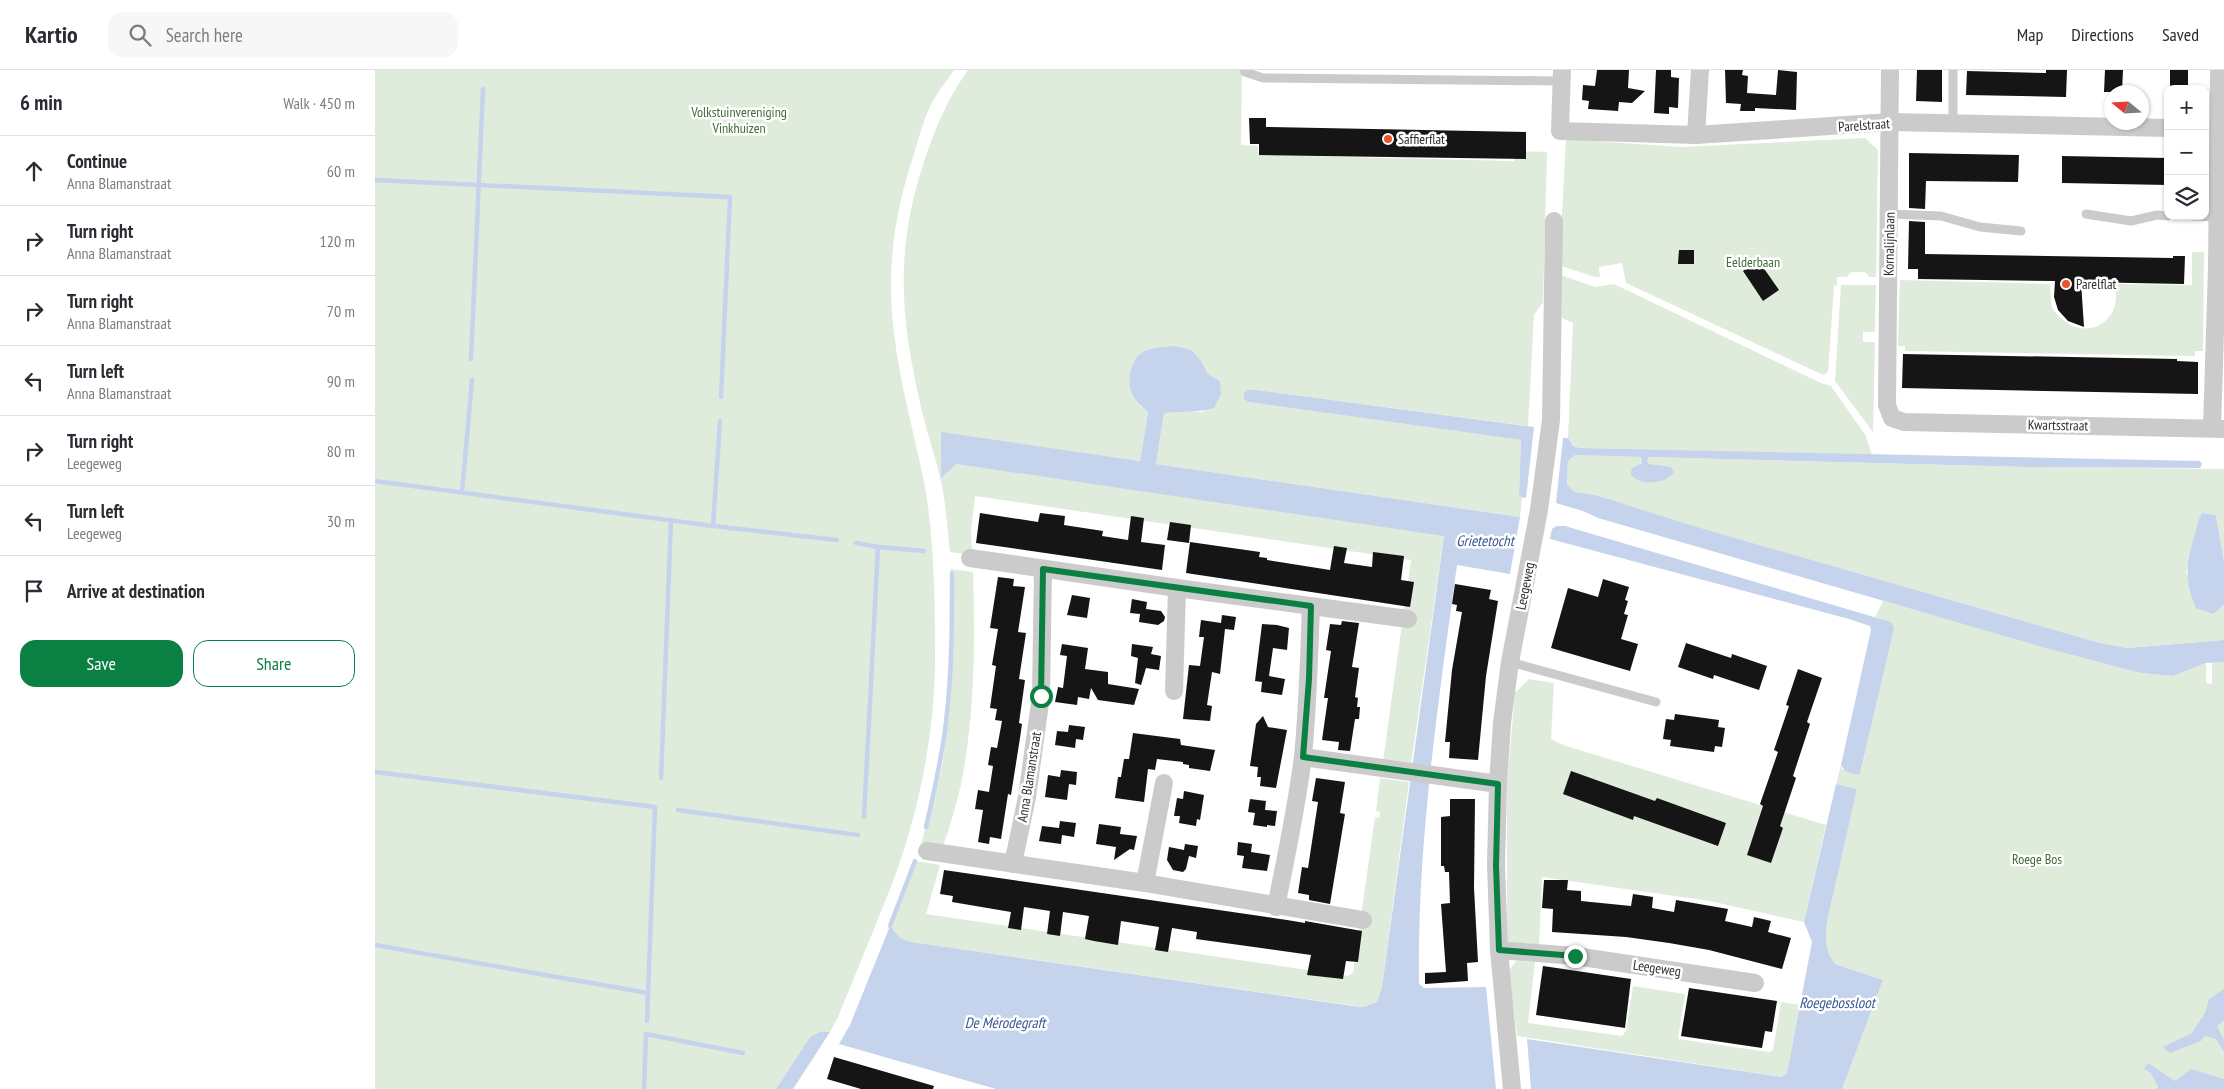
<!DOCTYPE html>
<meta charset="utf-8">
<style>
body{margin:0;font-family:"PT Sans Narrow",sans-serif;background:#f7f7f7;color:#2b2b33}
.controls{position:absolute;right:15px;top:15px;display:grid;overflow:hidden;border-radius:10px;box-shadow:0 1px 4px #0004}
.controls button{width:45px;height:45px;display:grid;place-items:center;padding:0;border:0;border-bottom:1px solid #e1e1e2;background:#fff;color:#2b2b33;font:25px sans-serif}
.compass{position:absolute;left:1729px;top:15px;width:45px;height:45px;border-radius:50%;background:#fff;box-shadow:0 1px 4px #0004;rotate:288deg}
.stop{position:absolute;width:15px;height:15px;margin:-11px;border:4px solid #0b8043;border-radius:50%;background:#fff}
.stop.end{background:#0b8043;border-color:#fff;box-shadow:0 1px 5px #0008}
.list{margin:0;padding:0;list-style:none}
h2{display:flex;justify-content:space-between;align-items:center;height:65px;margin:0;padding:0 20px;font-size:21px}
h2 small{font-size:16px;font-weight:400;color:#7c7c81}
.list li{display:grid;grid-template-columns:32px 1fr auto;gap:15px;align-items:center;box-sizing:border-box;height:70px;padding:0 20px;border-top:1px solid #e1e1e2}
.list b{display:block;font-size:19px;white-space:nowrap}
.list p{margin:0;font-size:16px;white-space:nowrap;color:#7c7c81}
.list em{font-size:16px;font-style:normal;color:#7c7c81}
.actions{display:flex;gap:10px;padding:15px 20px}
.actions a{flex:1;padding:11px 0;border:1px solid #0b8043;border-radius:15px;text-align:center;font-size:18px;color:#0b8043}
.actions .main{background:#0b8043;color:#fff}
.icon{flex:none;width:28px;height:28px;fill:none;stroke:currentColor;stroke-width:2;stroke-linecap:round;stroke-linejoin:round}
.map{position:relative;flex:none;width:1849px;height:1019px;overflow:hidden}
header{display:flex;align-items:center;gap:30px;box-sizing:border-box;height:70px;padding:0 25px;background:#fff;border-bottom:1px solid #e1e1e2}
header strong{font-size:24px}
nav{display:flex;gap:28px;margin-inline-start:auto;font-size:18px}
.search{width:350px;height:45px;background:#f7f7f7;display:flex;align-items:center;gap:12px;box-sizing:border-box;padding:0 18px;border-radius:15px;color:#7c7c81;font-size:19px}
main{display:flex}
aside{flex:1;background:#fff}
.map>svg:first-child{display:block}
</style>
<header>
<strong>Kartio</strong>
<div class="search"><svg class="icon" aria-label="search" viewBox="0 0 24 24"><circle cx="10" cy="10" r="6"/><path d="M15 15l6 6"/></svg>Search here</div>
<nav><a>Map</a><a>Directions</a><a>Saved</a></nav>
</header>
<main>
<aside>
<h2>6 min<small>Walk · 450 m</small></h2>
<ul class="list">
<li><svg class="icon" aria-label="ahead" viewBox="0 0 24 24"><path d="M12 20V5M6 11l6-6 6 6"/></svg><div><b>Continue</b><p>Anna Blamanstraat</p></div><em>60 m</em></li>
<li><svg class="icon" aria-label="right" viewBox="0 0 24 24"><path d="M7 20v-9h11M14 6l5 5-5 5"/></svg><div><b>Turn right</b><p>Anna Blamanstraat</p></div><em>120 m</em></li>
<li><svg class="icon" aria-label="right" viewBox="0 0 24 24"><path d="M7 20v-9h11M14 6l5 5-5 5"/></svg><div><b>Turn right</b><p>Anna Blamanstraat</p></div><em>70 m</em></li>
<li><svg class="icon" aria-label="left" viewBox="0 0 24 24"><path d="M17 20v-9H6M10 6l-5 5 5 5"/></svg><div><b>Turn left</b><p>Anna Blamanstraat</p></div><em>90 m</em></li>
<li><svg class="icon" aria-label="right" viewBox="0 0 24 24"><path d="M7 20v-9h11M14 6l5 5-5 5"/></svg><div><b>Turn right</b><p>Leegeweg</p></div><em>80 m</em></li>
<li><svg class="icon" aria-label="left" viewBox="0 0 24 24"><path d="M17 20v-9H6M10 6l-5 5 5 5"/></svg><div><b>Turn left</b><p>Leegeweg</p></div><em>30 m</em></li>
<li><svg class="icon" aria-label="arrive" viewBox="0 0 24 24"><path d="M6 21V4h12l-3 4 3 4H6"/></svg><div><b>Arrive at destination</b></div></li>
</ul>
<div class="actions"><a class="main">Save</a><a>Share</a></div>
</aside>
<div class="map">
<svg width="1849" height="1019" viewBox="0 0 1849 1019">
<rect width="100%" height="100%" fill="#fff"/>
<g fill="#dfecdb">
<path d="M0 0H579C572 11 563 21 557 33 549 48 544 67 539 84 519 145 511 199 519 263 525 315 540 366 550 417 559 470 560 526 560 579 561 655 546 735 520 806 502 853 482 900 463 947L455 962H445L435 967 401 1019H0Z"/>
<path d="M593 0H867L866 75 883 76V85L1139 91 1140 81 1172 82 1168 232 1159 245 1153 356 882 320 869 329 873 332 882 333 1146 370 1144 427 1147 428 1145 447 781 394 789 343 806 341 828 342 845 311 833 304 826 291 765 336 773 342 765 391 566 363V407L581 394 1069 465 1036 695 1008 691 1036 490 600 426 596 460 597 485 575 482C572 457 571 431 565 407 560 385 552 363 547 341 526 252 519 184 548 95 560 59 571 31 593 0Z"/>
<path d="M1490 68 1503 80 1501 207H1494L1490 202H1476L1472 207H1462V215L1459 216 1453 302 1448 305 1251 213 1247 193 1224 197 1225 207H1220L1186 196V164L1191 69 1306 77Z"/>
<path d="M1817 182H1829L1828 281H1820V286L1530 281V276H1523L1525 210 1675 214C1676 221 1675 230 1677 237 1678 240 1681 243 1684 246 1711 274 1750 251 1739 214L1817 215Z"/>
<path d="M1186 205 1220 217 1239 214 1446 313 1456 316 1491 366 1497 385 1205 378 1198 376 1193 368 1198 253 1187 248Z"/>
<path d="M1466 215H1501L1500 262H1488V272H1500L1498 362 1460 311Z"/>
<path d="M1200 385 1266 387 1267 393 1257 398 1255 404C1276 418 1279 412 1296 397L1275 395 1272 391 1274 387 1652 397 1849 399V491L1841 445 1827 443 1824 448 1811 503 1838 544 1849 535V570L1752 578 1725 573 1314 455 1221 425 1198 422 1192 414 1193 391Z"/>
<path d="M575 499 598 502C600 566 600 629 590 692 586 721 577 749 568 777L546 774C554 746 563 718 568 689 578 626 577 563 575 499Z"/>
<path d="M1508 531 1767 603 1798 606 1831 593V613L1837 614V592H1849V1019H1467L1508 910 1460 894C1450 881 1450 868 1452 852L1482 719 1461 714 1466 695 1467 699 1483 705 1486 701 1510 595 1516 552 1500 547Z"/>
<path d="M1154 609 1179 613 1176 669 1188 675 1451 755 1429 852 1335 831 1167 807 1164 875 1132 871V714L1140 623Z"/>
<path d="M1005 708 1034 712 1007 917 1002 932 988 937 536 872 525 868 515 856 540 791 565 795 551 844 973 906 978 903 1000 747 1004 748 1005 742 1001 741Z"/>
<path d="M1141 891 1160 892 1153 953 1247 966 1251 961 1258 916 1310 924 1303 969 1394 982 1398 980 1406 932 1425 935 1412 1003 1406 1007 1142 966 1134 900Z"/>
</g>
<g fill="#c6d3ed">
<path d="M799 276 816 280 826 291 833 304 845 311 846 324 839 338C823 343 806 341 789 343L781 394 1145 447 1135 504 1082 495C1063 634 1042 774 1044 914L1049 918 1111 917 1121 1019H621L464 974 475 955 515 856 525 868 536 872 978 936 988 937 1002 932 1007 917 1069 466 581 394 566 408V362L765 391 773 342C767 337 759 330 756 321 752 311 756 291 765 284 774 277 789 277 799 276Z"/>
<path d="M872 320H882L1159 357 1151 428 1144 427 1146 370 873 332 869 329V323Z"/>
<path d="M1188 368H1193L1198 376 1205 378 1825 391 1827 394 1825 398 1652 397 1274 387 1272 391 1274 394 1296 397 1299 402C1290 415 1265 416 1255 404L1257 398 1267 393 1266 387 1200 385 1193 391 1192 414 1199 422 1221 425 1315 455 1725 573 1752 578 1849 570V592L1831 593 1798 606 1766 603 1671 578 1223 448 1208 441 1181 433Z"/>
<path d="M1827 443 1841 445 1849 491V535L1838 544 1821 538C1805 501 1815 485 1824 448Z"/>
<path d="M1181 456H1190L1516 552 1519 558 1485 704 1481 705 1470 701 1466 695 1496 560 1495 556 1474 549 1175 469 1177 459Z"/>
<path d="M1461 714 1482 719 1452 852C1450 868 1450 881 1460 894L1508 910 1467 1019H1156L1152 969 1406 1007 1412 1003 1437 872 1429 852Z"/>
<path d="M1849 919V950L1842 956 1849 970V982L1841 969 1830 966 1826 971 1795 983 1788 977 1817 963 1830 943 1834 929Z"/>
<path d="M445 962H455L418 1019H401L435 967Z"/>
<path d="M1773 993 1800 1011 1816 999 1849 1009V1019H1782L1783 1016 1775 1002 1769 999Z"/>
</g>
<g fill="none" stroke-linecap="round" stroke-linejoin="round">
<g stroke="#c6d3ed" stroke-width="4.5">
<path d="M0 110 355 127 346 327"/>
<path d="M96 289 108 19"/>
<path d="M0 411 338 456 462 470"/>
<path d="M87 422 97 310"/>
<path d="M338 456 345 351"/>
<path d="M481 473 503 477 549 481"/>
<path d="M0 702 280 737 272 951"/>
<path d="M286 708 296 450"/>
<path d="M303 740 483 765"/>
<path d="M489 747 503 477"/>
<path d="M551 757C559 722 567 688 571 652 577 603 577 553 577 504"/>
<path d="M515 856 540 791"/>
<path d="M0 875 273 923"/>
<path d="M269 1019 271 964 368 983"/>
</g>
</g>
<g fill="#151515">
<path d="M1222 0H1254L1253 18 1270 21 1257 33 1244 32 1243 41 1213 39 1214 31 1207 30 1208 15 1220 16Z"/>
<path d="M1281 0H1296V7L1304 8 1303 38 1294 37V44L1279 43Z"/>
<path d="M1350 0H1368L1367 5 1373 6 1372 23 1401 25 1403 0 1422 2 1421 40 1380 38V41H1365L1366 34 1351 33Z"/>
<path d="M1542 0H1567V32L1541 31Z"/>
<path d="M1671 0H1692L1691 27 1591 25 1592 1 1671 3Z"/>
<path d="M1730 0H1748L1747 22H1729Z"/>
<rect x="1795" y="0" width="18" height="19"/>
<path d="M874 48H891V57L1151 62V89L884 85V74H875Z"/>
<path d="M1534 83 1644 85 1643 112 1551 111 1550 139 1534 138Z"/>
<path d="M1687 86 1793 88V115L1687 113Z"/>
<path d="M1534 151 1550 152V184L1798 188V186H1810L1809 214 1706 212 1709 257 1693 251 1683 240 1679 227 1680 211 1543 209V199H1533Z"/>
<path d="M1304 180H1319V194H1303Z"/>
<path d="M1383 190 1404 220 1388 231 1368 201Z"/>
<path d="M1528 284 1802 289V291L1823 292V324L1527 318Z"/>
<path d="M605 443 663 452 665 443 690 446 689 455 728 461 727 466 753 470 756 446 769 448 766 472 790 475 787 500 601 473Z"/>
<path d="M795 452 816 455 814 473 792 470Z"/>
<path d="M815 472 885 482 884 487 892 488V490L955 500 959 476 972 478 969 493 997 497 998 482 1029 486 1026 510 1039 512 1035 537 811 503Z"/>
<path d="M623 507 639 509 638 516 650 517 643 562 651 563 644 609 650 610 644 653 647 654 645 668 636 725 633 724 626 769 615 767 614 774 603 772 608 740 600 739 603 720 614 722 618 696 613 695 616 677 622 678 627 651 620 650 622 639 615 638 621 596 617 595 623 559 615 558Z"/>
<path d="M1228 509 1254 517 1250 530 1253 531 1249 544 1253 545 1246 569 1263 574 1255 601 1176 578 1193 518 1223 527Z"/>
<path d="M1080 514 1116 520 1114 529 1123 531 1111 606 1103 690 1074 688 1075 672H1070L1077 600 1087 542 1081 541 1082 535 1077 534Z"/>
<path d="M697 525 715 528 712 548 692 545Z"/>
<path d="M757 529 772 532 771 539 786 541 790 547 789 551 783 555 764 552 765 544 755 543Z"/>
<path d="M847 545 861 547 859 560 850 559 845 604 837 602 832 635 837 636 835 651 808 649 814 595 825 596 829 567H824L826 550 846 553Z"/>
<path d="M967 551 984 553 977 597 984 598 980 627 983 628 982 637H985L984 649H980L975 681 963 680 964 672 947 670 953 628H949L956 581 951 580 955 554 966 555Z"/>
<path d="M887 554 902 555 914 558 912 580 898 578 894 606 910 609 907 625 886 622 887 612 880 611Z"/>
<path d="M1311 573 1356 588 1357 584 1392 596 1384 620 1339 605 1338 609 1303 597Z"/>
<path d="M687 574 713 578 710 599 733 602V614L764 619 759 635 723 630 716 618 714 629 703 627 702 635 680 632 683 617 688 618 692 586 685 585Z"/>
<path d="M757 574 778 577 776 584 786 586 784 600 771 598 766 615 760 613 763 588 756 586Z"/>
<path d="M1423 599 1447 608 1432 652 1435 654 1418 706 1421 708 1405 756 1408 758 1396 793 1372 785 1388 736 1385 734 1403 682 1399 680 1414 636 1411 635Z"/>
<path d="M1300 644 1344 650 1343 657 1350 658 1347 677 1340 676 1339 682 1295 676 1296 670 1288 669 1291 649 1299 650Z"/>
<path d="M888 646 893 657 912 660 901 718 885 716 886 707H882L883 697 875 696 881 654Z"/>
<path d="M694 655 710 657 708 670 701 669 700 678 680 675 682 661 693 662Z"/>
<path d="M758 663 805 669 806 675 840 680 835 701 814 698V695L808 694V692L782 689 780 700 773 699 769 732 740 728 743 707H746L749 689H754Z"/>
<path d="M686 700 702 702 701 715 694 714 692 730 670 727 673 705 685 707Z"/>
<path d="M1196 701 1280 731 1282 728 1351 753 1343 776 1259 746 1258 750 1188 724Z"/>
<path d="M941 708 970 712 965 743 970 744 955 834 934 830V825L923 823 927 797 933 798 943 732 937 731Z"/>
<path d="M809 721 829 725 825 750 822 749 821 756 804 753 805 746H799L802 728 808 729Z"/>
<path d="M875 729 891 731 890 740 902 741 900 756 892 755V757L878 755 880 743 873 742Z"/>
<path d="M1075 729H1100L1099 818 1103 892 1092 893 1093 911 1050 914V903L1071 902 1066 834 1075 833 1074 802H1070L1069 796H1066V747L1075 746Z"/>
<path d="M685 751 701 753 699 767 687 765 686 774 664 771 667 756 684 758Z"/>
<path d="M724 754 746 757 745 764 762 766 759 780 755 779 739 790 741 777 721 774Z"/>
<path d="M863 772 877 774 876 782 895 785 892 801 867 798 869 786 862 785Z"/>
<path d="M810 774 823 776 821 788 814 786 811 799 808 802 798 800 792 790 794 777 809 780Z"/>
<path d="M569 800 912 850 930 853V851L987 861 983 892 971 891 968 909 932 905 936 885 821 869 822 862 797 858 793 882 780 880 784 857 746 851 743 875 719 871 710 869 714 846 688 842 685 866 672 864 675 841 649 837 646 860 633 858 636 842 577 832 578 826 565 824Z"/>
<path d="M1169 810H1193L1192 820 1206 821V831L1256 836 1258 824 1278 827 1277 838 1299 842 1301 830 1353 839 1350 851 1377 857 1379 847 1396 851 1393 862 1416 868 1407 899 1334 880 1294 873 1251 867 1177 862 1178 839 1167 838Z"/>
<path d="M1168 896 1256 909 1250 958 1161 945Z"/>
<path d="M1314 918 1402 931 1397 962 1390 961 1387 978 1306 966Z"/>
<path d="M459 987 559 1016 558 1019H486L452 1009Z"/>
</g>
<g fill="none" stroke-linecap="round" stroke-linejoin="round">
<g stroke="#cbcbcb" stroke-width="9">
<path d="M869 0 870 2 888 8 1187 11"/>
<path d="M1578 55V0"/>
<path d="M1515 144 1566 146 1605 157 1646 161"/>
<path d="M1711 144 1756 151 1782 145 1793 146"/>
<path d="M1818 146 1842 147"/>
<path d="M1135 592 1281 632"/>
</g>
<g stroke="#cbcbcb" stroke-width="18">
<path d="M1187 0 1185 61 1321 65 1515 52 1793 58"/>
<path d="M1515 0 1512 335 1517 348 1529 352 1849 359"/>
<path d="M1321 65 1325 0"/>
<path d="M1837 358 1842 198 1844 0"/>
<path d="M595 488 802 518 1033 549"/>
<path d="M799 621 802 518"/>
<path d="M928 687 1123 714"/>
<path d="M552 781 770 813 988 850"/>
<path d="M638 794 652 727 666 626 668 499"/>
<path d="M770 813 789 713"/>
<path d="M901 837C911 787 922 736 928 686 933 636 934 586 936 536"/>
<path d="M1124 880 1200 886 1380 913"/>
<path d="M1137 1019 1124 880 1121 795 1123 714 1127 653 1135 592 1164 440 1176 350 1179 151"/>
</g>
</g>
<g fill="none" stroke-linecap="round" stroke-linejoin="round">
<path stroke="#0b8043" stroke-width="6" d="M666 626 668 499 936 536 934 609 928 687 1123 714 1121 795 1124 880 1200 886"/>
</g>
<g fill="#eb512a" stroke="#fff" stroke-width="2">
<circle cx="1013" cy="69" r="5"/>
<circle cx="1691" cy="214" r="5"/>
</g>
<g text-anchor="middle" stroke-width="5" stroke-linejoin="round" paint-order="stroke">
<g font-size="14" fill="#436b3a" stroke="#fff">
<text x="364" y="47">Volkstuinvereniging<tspan x="364" dy="16">Vinkhuizen</tspan></text>
<text x="1378" y="197">Eelderbaan</text>
<text x="1662" y="794">Roege Bos</text>
</g>
<g font-size="14" fill="#2e2e2e" stroke="#fff">
<text transform="translate(1489 55) rotate(-4)" y="5">Parelstraat</text>
<text transform="translate(1514 174) rotate(-89)" y="5">Kornalijnlaan</text>
<text transform="translate(1683 355) rotate(1)" y="5">Kwartsstraat</text>
<text transform="translate(1150 516) rotate(-79)" y="5">Leegeweg</text>
<text transform="translate(654 707) rotate(-81)" y="5">Anna Blamanstraat</text>
<text transform="translate(1282 898) rotate(8)" y="5">Leegeweg</text>
</g>
<g font-size="14" fill="#2e2e2e" stroke="#fff" text-anchor="start">
<text x="1023" y="74">Saffierflat</text>
<text x="1701" y="219">Parelflat</text>
</g>
<g font-size="15" font-style="italic" fill="#395893" stroke="#fff">
<text x="1110" y="476">Grietetocht</text>
<text x="1462" y="938">Roegebossloot</text>
<text x="630" y="958">De Mérodegraft</text>
</g>
</g>
</svg>
<div class="controls">
<button>+</button>
<button>−</button>
<button><svg class="icon" aria-label="layers" viewBox="0 0 24 24"><path d="M12 4l9 5-9 5-9-5zM3 14l9 5 9-5"/></svg></button>
</div>
<svg class="compass" viewBox="-18 -18 36 36"><path d="M0-13l5 13h-10z" fill="#e53935"/><path d="M0 13l5-13h-10z" fill="#7c7c81"/></svg>
<div class="stop" style="left:666px;top:626px"></div>
<div class="stop end" style="left:1200px;top:886px"></div>
</div>
</main>
